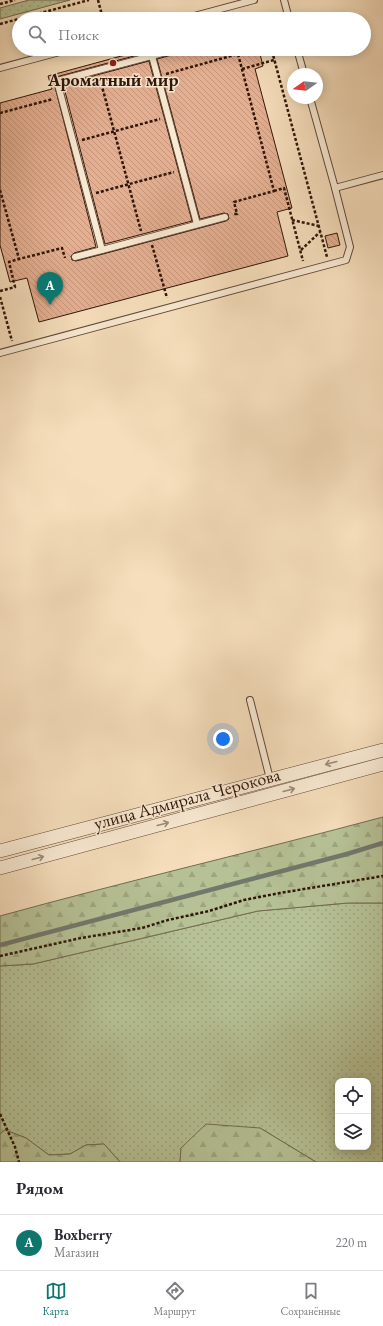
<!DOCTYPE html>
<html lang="ru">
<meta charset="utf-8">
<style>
body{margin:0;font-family:"EB Garamond",serif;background:#f7f7f7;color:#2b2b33}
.controls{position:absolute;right:12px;bottom:12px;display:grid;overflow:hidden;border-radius:8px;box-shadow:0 2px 10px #0003}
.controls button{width:36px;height:36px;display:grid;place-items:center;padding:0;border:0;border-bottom:1px solid #e1e1e2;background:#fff;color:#2b2b33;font:20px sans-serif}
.compass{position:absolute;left:287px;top:68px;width:36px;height:36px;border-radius:50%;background:#fff;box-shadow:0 2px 10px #0003;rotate:255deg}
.you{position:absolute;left:223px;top:739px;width:14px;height:14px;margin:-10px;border:3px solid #fff;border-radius:50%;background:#1a73e8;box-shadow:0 0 0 6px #1a73e833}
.badge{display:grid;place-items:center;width:26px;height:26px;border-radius:50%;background:#0f766e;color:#fff;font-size:13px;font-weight:700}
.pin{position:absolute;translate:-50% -33px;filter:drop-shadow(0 1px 2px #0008)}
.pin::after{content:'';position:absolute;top:21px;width:14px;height:12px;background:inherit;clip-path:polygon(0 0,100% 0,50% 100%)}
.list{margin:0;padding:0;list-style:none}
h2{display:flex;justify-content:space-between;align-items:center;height:52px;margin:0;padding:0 16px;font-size:17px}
h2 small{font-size:13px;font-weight:400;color:#7c7c81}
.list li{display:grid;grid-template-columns:26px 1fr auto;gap:12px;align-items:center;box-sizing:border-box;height:56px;padding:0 16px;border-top:1px solid #e1e1e2}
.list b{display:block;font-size:15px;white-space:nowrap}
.list p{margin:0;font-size:13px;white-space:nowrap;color:#7c7c81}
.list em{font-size:13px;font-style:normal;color:#7c7c81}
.icon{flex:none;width:22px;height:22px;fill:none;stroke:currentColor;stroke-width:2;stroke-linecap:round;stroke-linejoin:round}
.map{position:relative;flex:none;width:383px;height:1162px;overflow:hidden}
.search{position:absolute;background:#fff;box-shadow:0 2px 10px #0003;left:12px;right:12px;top:12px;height:44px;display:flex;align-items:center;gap:10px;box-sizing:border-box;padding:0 14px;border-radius:22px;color:#7c7c81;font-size:15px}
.sheet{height:108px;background:#fff}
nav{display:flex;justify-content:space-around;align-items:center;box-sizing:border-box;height:56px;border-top:1px solid #e1e1e2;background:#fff;font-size:11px;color:#7c7c81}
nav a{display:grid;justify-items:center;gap:2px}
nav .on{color:#0f766e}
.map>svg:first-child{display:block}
</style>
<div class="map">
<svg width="383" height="1162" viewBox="0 0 383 1162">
<defs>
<pattern id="grass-dots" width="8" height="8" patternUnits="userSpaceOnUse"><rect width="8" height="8" fill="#b6c296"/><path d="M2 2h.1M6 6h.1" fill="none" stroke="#9da680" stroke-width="1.8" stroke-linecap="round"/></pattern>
<pattern id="forest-firs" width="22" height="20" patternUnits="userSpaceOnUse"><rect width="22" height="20" fill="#b6c296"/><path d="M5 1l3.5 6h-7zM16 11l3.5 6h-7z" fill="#9da680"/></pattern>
<pattern id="building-back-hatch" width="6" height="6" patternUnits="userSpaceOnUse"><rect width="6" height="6" fill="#e5af91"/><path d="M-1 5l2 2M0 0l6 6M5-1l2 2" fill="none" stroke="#c5967c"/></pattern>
</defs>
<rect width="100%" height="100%" fill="#f6debc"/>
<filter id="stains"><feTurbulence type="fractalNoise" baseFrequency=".005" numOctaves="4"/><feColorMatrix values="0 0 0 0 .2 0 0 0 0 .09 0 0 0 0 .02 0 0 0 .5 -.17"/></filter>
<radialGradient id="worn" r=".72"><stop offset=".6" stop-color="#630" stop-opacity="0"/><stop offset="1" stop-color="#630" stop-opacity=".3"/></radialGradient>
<g fill="url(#grass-dots)" stroke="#726c50" fill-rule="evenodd">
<path d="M29 0H70L0 19V8Z"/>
<path d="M348 903H383V1162H316L260 1128 181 1148 180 1162H120L104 1144 86 1145 70 1154 49 1155 26 1138 5 1130 0 1134V966L33 964 258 911ZM338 1081H368V1147H338Z"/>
</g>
<g fill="url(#forest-firs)" stroke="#726c50">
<path d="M383 817V903H348L258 911 33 964 0 966V916C127 881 256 851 383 817Z"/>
<path d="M206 1124 260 1128 316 1162H180L181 1148Z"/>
<path d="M5 1130 26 1138 49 1155 70 1154 86 1145 104 1144 120 1162H0V1134Z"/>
</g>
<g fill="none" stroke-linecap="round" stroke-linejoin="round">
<path stroke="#71796d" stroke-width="4.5" d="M0 945 347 854 383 843"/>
</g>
<g fill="url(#building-back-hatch)" stroke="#2f1509">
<path d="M147 49H160L56 77 53 79 96 247 74 253 71 256 72 260 76 261 103 254 226 221 229 219 228 214 224 213 200 219 157 59 179 53 182 49H255L256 53 260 54 263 66 255 69 292 208 277 212 288 256 39 322 27 278 10 282 0 245V103L52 89 48 76Z"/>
<path d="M149 61 192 221 105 244 63 84Z"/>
<path d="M337 233 340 245 328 248 325 236Z"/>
</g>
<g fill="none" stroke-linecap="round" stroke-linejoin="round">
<g stroke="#614736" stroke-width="8">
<g id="lane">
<path d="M284 0 289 19"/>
<path d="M183 19 254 0"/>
<path d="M178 49 57 81 102 250 225 217"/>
<path d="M297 49 304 74"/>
<path d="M259 50 262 49"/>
<path d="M152 56 197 224"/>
<path d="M0 68 71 49"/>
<path d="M310 98 335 188"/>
<path d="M75 257 102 250"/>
<path d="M0 353 346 260 350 247 335 188 383 175"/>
<path d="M250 700 270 779"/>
</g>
</g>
<g stroke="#614736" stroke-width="14">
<g id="street">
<path d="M0 851 383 750"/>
<path d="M0 868 383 764"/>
</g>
</g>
<g stroke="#2f1509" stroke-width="2.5" stroke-dasharray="3 2" stroke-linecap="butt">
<path d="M98 0 103 19"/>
<path d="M0 4 15 0"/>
<path d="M0 24 89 0"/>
<path d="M272 51 327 257"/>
<path d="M242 69 274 60"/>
<path d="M166 74 238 54 274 191 234 202 237 214H234"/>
<path d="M100 79 141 231"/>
<path d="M0 113 53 99"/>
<path d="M82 140 160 119"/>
<path d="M0 190 19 259 62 248 65 258"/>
<path d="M274 191 284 188 303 261"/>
<path d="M96 193 174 172"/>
<path d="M292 220 319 226"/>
<path d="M152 245 167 298"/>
<path d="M301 250 320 232"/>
<path d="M0 291 15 287 9 262 19 259"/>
<path d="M0 297 12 341"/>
<path d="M0 956 81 938 142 928 168 920 209 911 244 900 280 893 383 876"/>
<path d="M0 1114 15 1147 19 1162"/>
</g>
<use href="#lane" stroke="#f9ead3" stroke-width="6"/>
<use href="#street" stroke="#f9ead3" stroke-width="13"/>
</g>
<defs><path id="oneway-shaft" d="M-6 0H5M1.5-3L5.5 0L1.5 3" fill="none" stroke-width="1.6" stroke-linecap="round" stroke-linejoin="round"/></defs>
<g stroke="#9e8a78">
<use href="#oneway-shaft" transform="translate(331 763) rotate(165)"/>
<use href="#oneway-shaft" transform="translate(289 790) rotate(-15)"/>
<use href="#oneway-shaft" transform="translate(163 824) rotate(-15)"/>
<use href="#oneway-shaft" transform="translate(38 858) rotate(-15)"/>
</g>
<circle fill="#8f2418" stroke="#f9ead3" stroke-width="1.5" cx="113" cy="63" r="4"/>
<g text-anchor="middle" stroke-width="3" stroke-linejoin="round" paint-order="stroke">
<g font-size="18" font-weight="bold" fill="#2f1509" stroke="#f9ead3">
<text x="113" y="86">Ароматный мир</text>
</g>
<g font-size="18" fill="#2f1509" stroke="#f9ead3">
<text transform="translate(187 799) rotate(-15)" y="6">улица Адмирала Черокова</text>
</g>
</g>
<rect width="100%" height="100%" filter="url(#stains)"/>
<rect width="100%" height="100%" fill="url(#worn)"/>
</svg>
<div class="controls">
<button><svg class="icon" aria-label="locate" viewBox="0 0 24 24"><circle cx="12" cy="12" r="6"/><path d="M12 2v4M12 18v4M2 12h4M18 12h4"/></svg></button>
<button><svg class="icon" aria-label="layers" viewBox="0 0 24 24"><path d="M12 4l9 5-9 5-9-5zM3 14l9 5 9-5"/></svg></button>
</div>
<svg class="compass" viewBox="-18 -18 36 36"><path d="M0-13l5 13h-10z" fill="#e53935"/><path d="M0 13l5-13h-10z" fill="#7c7c81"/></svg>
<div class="you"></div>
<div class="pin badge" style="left:50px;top:305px">A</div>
<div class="search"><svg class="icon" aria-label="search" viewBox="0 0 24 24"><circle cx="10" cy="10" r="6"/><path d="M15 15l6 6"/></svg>Поиск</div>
</div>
<section class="sheet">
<h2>Рядом<small></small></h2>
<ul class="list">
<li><span class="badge">A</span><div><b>Boxberry</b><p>Магазин</p></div><em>220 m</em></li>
</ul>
</section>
<nav>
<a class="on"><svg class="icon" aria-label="map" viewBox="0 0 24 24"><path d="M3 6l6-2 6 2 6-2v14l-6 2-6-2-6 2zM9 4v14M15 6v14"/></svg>Карта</a>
<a><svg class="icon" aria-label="directions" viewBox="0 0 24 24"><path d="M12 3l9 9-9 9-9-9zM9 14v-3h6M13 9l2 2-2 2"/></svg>Маршрут</a>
<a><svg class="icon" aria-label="saved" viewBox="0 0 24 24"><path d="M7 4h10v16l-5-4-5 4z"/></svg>Сохранённые</a>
</nav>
